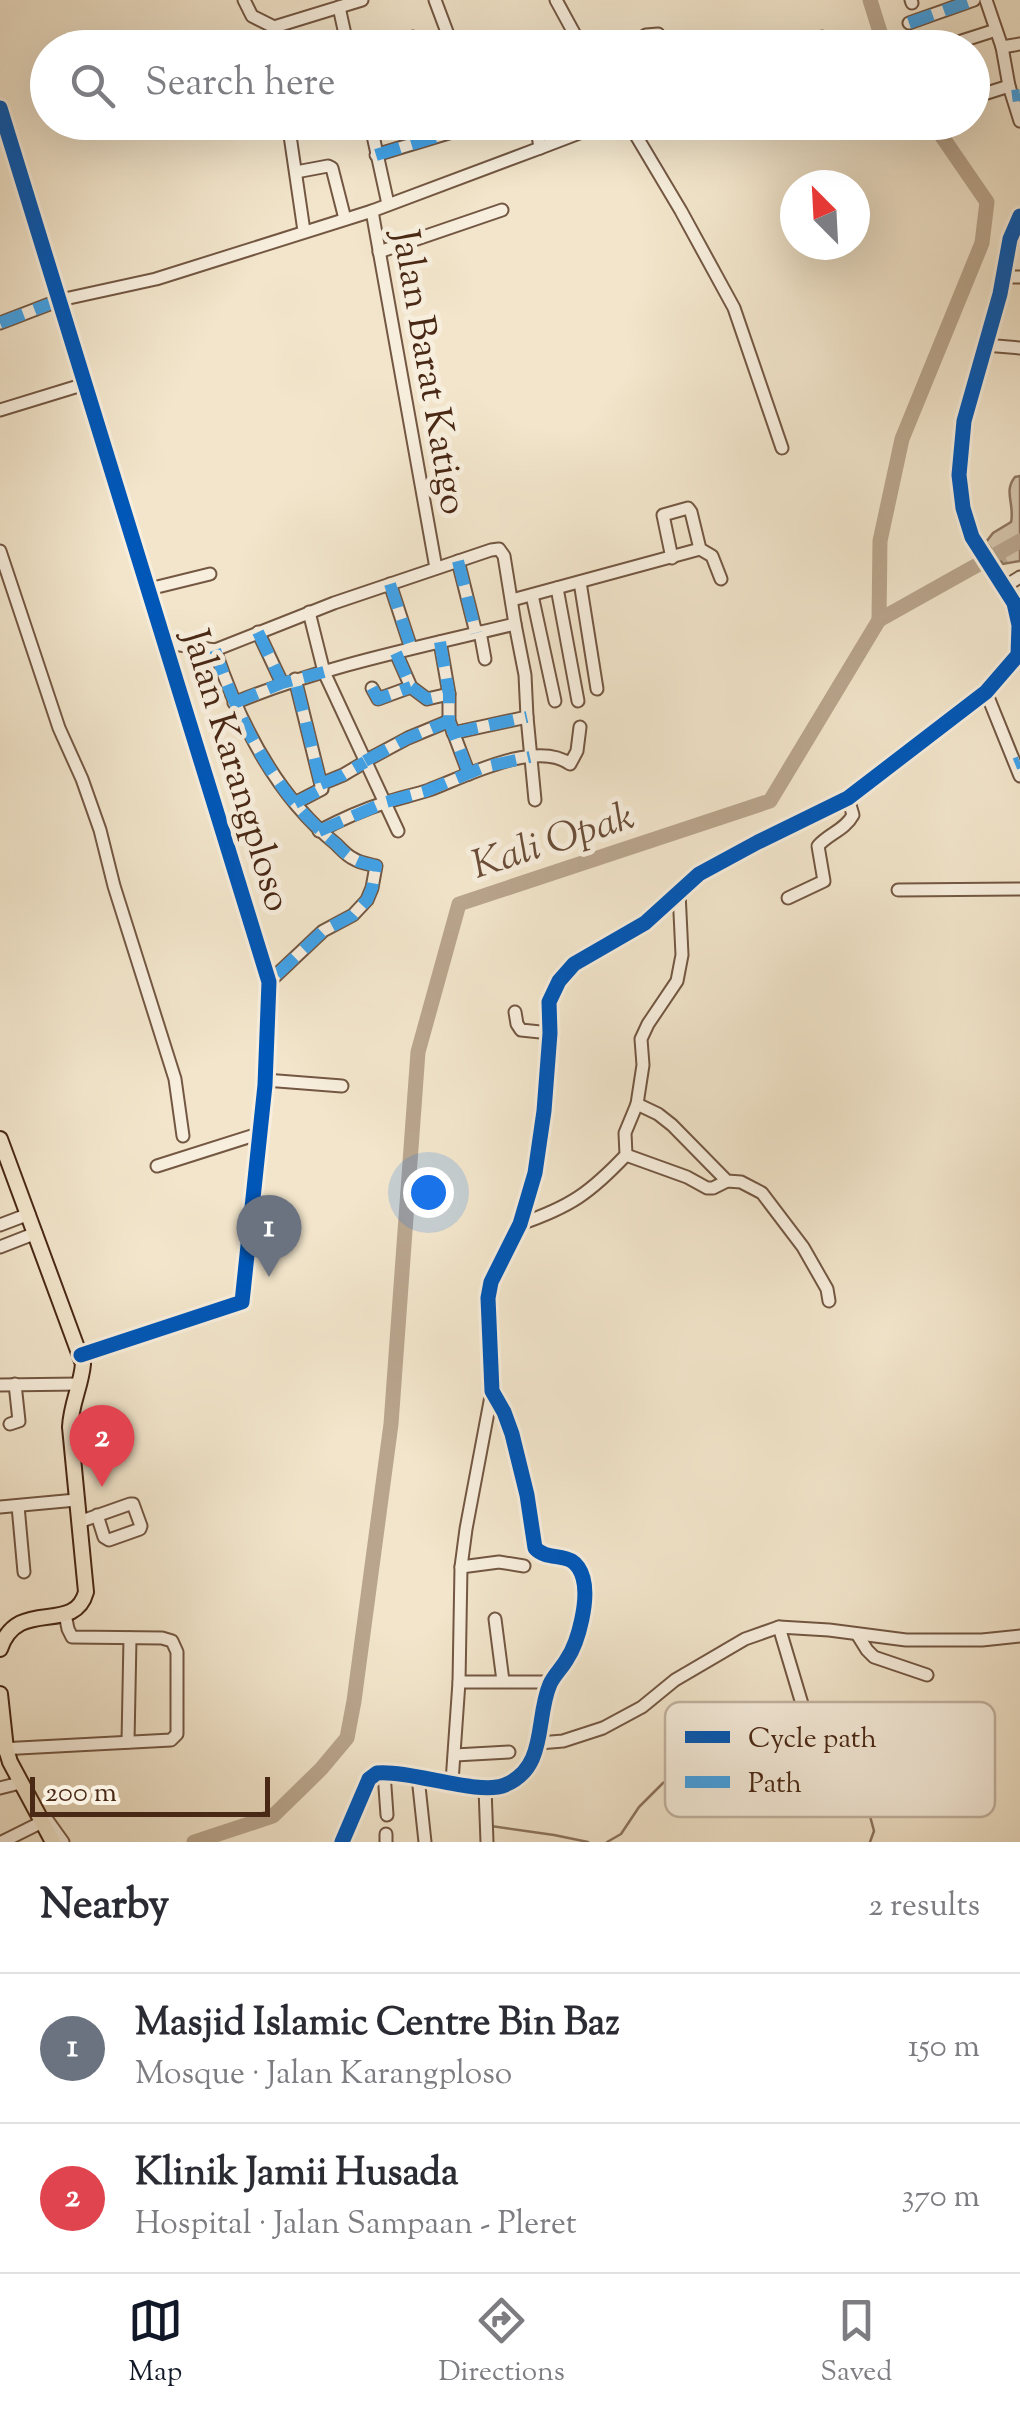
<!DOCTYPE html>
<meta charset="utf-8">
<style>
body{margin:0;font-family:"Sorts Mill Goudy",serif;background:#f7f7f7;color:#2b2b33}
.compass{position:absolute;left:780px;top:170px;width:90px;height:90px;border-radius:50%;background:#fff;box-shadow:0 10px 40px #0002;rotate:336deg}
.scale{position:absolute;left:30px;bottom:25px;width:240px;box-sizing:border-box;padding-left:10px;border:5px solid #492815;border-top:0;font-size:28px;line-height:35px;white-space:nowrap;color:#492815;-webkit-text-stroke:8px #f7eedd;paint-order:stroke}
.you{position:absolute;left:428px;top:1192px;width:35px;height:35px;margin:-25px;border:8px solid #fff;border-radius:50%;background:#1a73e8;box-shadow:0 0 0 15px #1a73e833}
.badge{display:grid;place-items:center;width:65px;height:65px;border-radius:50%;background:#111827;color:#fff;font-size:32px;font-weight:700}
.pin{position:absolute;translate:-50% -82px;filter:drop-shadow(0 2px 5px #0008)}
.pin::after{content:'';position:absolute;top:52px;width:35px;height:30px;background:inherit;clip-path:polygon(0 0,100% 0,50% 100%)}
.list{margin:0;padding:0;list-style:none}
h2{display:flex;justify-content:space-between;align-items:center;height:130px;margin:0;padding:0 40px;font-size:42px}
h2 small{font-size:32px;font-weight:400;color:#7c7c81}
.list li{display:grid;grid-template-columns:65px 1fr auto;gap:30px;align-items:center;box-sizing:border-box;height:150px;padding:0 40px;border-top:2px solid #e1e1e2}
.list b{display:block;font-size:38px;white-space:nowrap}
.list p{margin:0;font-size:32px;white-space:nowrap;color:#7c7c81}
.list em{font-size:32px;font-style:normal;color:#7c7c81}
.icon{flex:none;width:55px;height:55px;fill:none;stroke:currentColor;stroke-width:2;stroke-linecap:round;stroke-linejoin:round}
.map{position:relative;flex:none;width:1020px;height:1842px;overflow:hidden}
.search{position:absolute;background:#fff;box-shadow:0 10px 40px #0002;left:30px;right:30px;top:30px;height:110px;display:flex;align-items:center;gap:25px;box-sizing:border-box;padding:0 35px;border-radius:55px;color:#7c7c81;font-size:38px}
.sheet{height:430px;background:#fff}
nav{display:flex;justify-content:space-around;align-items:center;box-sizing:border-box;height:140px;border-top:2px solid #e1e1e2;background:#fff;font-size:28px;color:#7c7c81}
nav a{display:grid;justify-items:center;gap:5px}
nav .on{color:#111827}
.map>svg:first-child{display:block}
</style>
<div class="map">
<svg width="1020" height="1842" viewBox="0 0 1020 1842">
<defs>
<pattern id="forest-firs" width="22" height="20" patternUnits="userSpaceOnUse" patternTransform="scale(2.5)"><rect width="22" height="20" fill="#d5c5ac"/><path d="M5 1l3.5 6h-7zM16 11l3.5 6h-7z" fill="#b8a993"/></pattern>
</defs>
<rect width="100%" height="100%" fill="#f2e5cb"/>
<filter id="stains"><feTurbulence type="fractalNoise" baseFrequency=".002" numOctaves="4"/><feColorMatrix values="0 0 0 0 .2 0 0 0 0 .09 0 0 0 0 .02 0 0 0 .5 -.17"/></filter>
<radialGradient id="worn" r=".72"><stop offset=".6" stop-color="#630" stop-opacity="0"/><stop offset="1" stop-color="#630" stop-opacity=".3"/></radialGradient>
<path fill="url(#forest-firs)" stroke="#8f7660" stroke-width="2.5" d="M1020 476V561L1003 564 986 542 993 533 1011 522C1015 505 1003 491 1015 477Z"/>
<g fill="none" stroke-linecap="round" stroke-linejoin="round">
<g stroke="#8c735d" stroke-width="2.5">
<path d="M491 1826 554 1835 588 1842"/>
<path d="M607 1842 621 1834 639 1807 663 1783 669 1779 689 1777 700 1779 710 1786 738 1790 771 1785 795 1790 847 1787 863 1798 867 1805 874 1831 870 1842"/>
</g>
<g stroke="#b9a58d" stroke-width="15">
<path d="M870 0 885 48"/>
<path d="M879 620 1020 541"/>
<path d="M194 1842 273 1816 321 1769 347 1738 354 1701 391 1424 418 1052 459 904 770 801 879 620 880 541 902 439 982 243 987 202 932 122"/>
</g>
<g stroke="#735742" stroke-width="15">
<g id="minor">
<path d="M244 0 252 16 274 27"/>
<path d="M435 0 453 48"/>
<path d="M556 0 580 44 573 48"/>
<path d="M911 0 912 3"/>
<path d="M986 0 1002 47 1009 86 1020 121"/>
<path d="M339 7 348 48"/>
<path d="M909 23 974 0"/>
<path d="M274 27 362 0"/>
<path d="M274 27 277 48"/>
<path d="M946 46 996 30"/>
<path d="M1002 47 1020 44"/>
<path d="M384 48 413 37"/>
<path d="M623 48 646 35 658 34 664 48"/>
<path d="M791 48 822 37"/>
<path d="M987 93 1009 86"/>
<path d="M0 108 269 982 265 1085 242 1302 81 1355"/>
<path d="M288 122 304 231"/>
<path d="M370 122 388 204"/>
<path d="M628 122 681 211 734 308 782 448"/>
<path d="M540 148 608 122"/>
<path d="M376 155 485 122"/>
<path d="M296 172 328 166 332 168 345 219"/>
<path d="M379 252 502 210"/>
<path d="M1003 277H1020"/>
<path d="M0 323 60 300 156 279 372 211"/>
<path d="M985 345 1020 348"/>
<path d="M0 410 85 384"/>
<path d="M0 551 59 728 82 779 100 830 114 886 175 1079 183 1136"/>
<path d="M672 558 663 515 688 508 691 512 700 549 712 556 721 579"/>
<path d="M458 561 476 633"/>
<path d="M436 568 372 211 540 148 536 122"/>
<path d="M580 582 597 689"/>
<path d="M390 584 411 648"/>
<path d="M1004 587 1020 577"/>
<path d="M557 588 578 701"/>
<path d="M149 589 210 574"/>
<path d="M532 595 555 701"/>
<path d="M512 600 700 549"/>
<path d="M309 612 324 672 398 831"/>
<path d="M258 632 282 683"/>
<path d="M480 632 485 659"/>
<path d="M440 642 449 694V721L469 774"/>
<path d="M166 643 215 650 334 603 491 550 499 549 504 556 515 624 525 675 527 717 535 800"/>
<path d="M215 650C239 722 275 795 336 844 341 849 347 856 354 859 360 863 369 864 376 866L372 888 367 900 353 915 323 931 269 982"/>
<path d="M396 653 411 687 427 699 449 694"/>
<path d="M372 688 378 699 411 687"/>
<path d="M986 692 1020 776"/>
<path d="M234 703C324 666 420 647 515 624"/>
<path d="M453 733 527 717"/>
<path d="M365 761 408 738 449 721"/>
<path d="M321 784 343 775 365 762"/>
<path d="M295 803 322 789 295 679"/>
<path d="M319 831C340 820 362 810 384 803 398 798 414 795 429 790 464 777 536 739 570 764L577 751 580 727"/>
<path d="M898 890 1020 889"/>
<path d="M788 898 824 881 818 846C828 834 845 830 853 815L848 798"/>
<path d="M515 1012 517 1024 521 1030 550 1033"/>
<path d="M265 1080 342 1086"/>
<path d="M637 1104 658 1114 672 1125 727 1181 741 1182 762 1193 803 1247 827 1289 829 1301"/>
<path d="M626 1155 687 1177 707 1188H713L727 1181"/>
<path d="M157 1166 261 1133"/>
<path d="M520 1224C570 1207 590 1193 626 1155L625 1133 637 1104 643 1065 641 1039 648 1024 677 981 682 955 679 892"/>
<path d="M0 1225 29 1214"/>
<path d="M0 1247 36 1233"/>
<path d="M0 1385 80 1384"/>
<path d="M10 1424 19 1421 15 1384"/>
<path d="M18 1506 24 1572"/>
<path d="M0 1507 76 1500"/>
<path d="M79 1522 130 1504H133L141 1526 140 1529 109 1540 104 1537 97 1515"/>
<path d="M461 1567 499 1562 524 1566"/>
<path d="M495 1619 503 1681"/>
<path d="M779 1627 811 1734"/>
<path d="M857 1634 867 1650 874 1657 927 1675"/>
<path d="M459 1682H550"/>
<path d="M128 1742 130 1638"/>
<path d="M539 1743 563 1741 603 1728 642 1707 675 1680 745 1639 779 1627 829 1630 906 1640H982L1020 1636"/>
<path d="M0 1749 171 1740 177 1734V1652L172 1641 162 1638 72 1637 68 1629 65 1614"/>
<path d="M455 1755 509 1752"/>
<path d="M384 1773 387 1815"/>
<path d="M418 1777 425 1842"/>
<path d="M452 1782 459 1682 461 1567 466 1529 492 1391"/>
<path d="M0 1788 20 1783"/>
<path d="M485 1788 487 1842"/>
<path d="M48 1821 63 1842"/>
<path d="M386 1834V1842"/>
<path d="M2 1842 42 1822"/>
<path d="M342 1842 369 1779 377 1773C411 1770 479 1796 505 1785 548 1767 535 1718 550 1684 554 1675 562 1668 567 1659 579 1641 589 1599 583 1578 574 1547 550 1564 535 1548L527 1495 512 1434 504 1412 492 1391 488 1298 491 1282 520 1224 535 1173 544 1111 550 1033 549 1002 559 981 574 964 645 923 699 874 758 842 848 798 986 692 1018 655 1019 625 1014 603 972 537 963 508 959 475 964 421 1000 294 1010 239 1020 216"/>
</g>
</g>
<g stroke="#492815" stroke-width="18">
<g id="major">
<path d="M0 1139 83 1364C81 1386 71 1404 70 1427L86 1592C74 1636 18 1596 0 1649"/>
<path d="M0 1694 6 1749 10 1762 53 1842"/>
</g>
</g>
<use href="#minor" stroke="#f7eedd" stroke-width="11"/>
<use href="#major" stroke="#f2e5cb" stroke-width="14"/>
<g stroke="#40a3ea" stroke-width="12" stroke-dasharray="25 12" stroke-linecap="butt">
<path d="M909 23 974 0"/>
<path d="M1012 96 1020 95"/>
<path d="M376 155 485 122"/>
<path d="M0 323 60 300"/>
<path d="M458 561 476 633"/>
<path d="M390 584 411 648"/>
<path d="M258 632 282 683"/>
<path d="M440 642 449 694V721L469 774"/>
<path d="M215 650C239 722 275 795 336 844 341 849 347 856 354 859 360 863 369 864 376 866L372 888 367 900 353 915 323 931 269 982"/>
<path d="M396 653 411 687 427 699 449 694"/>
<path d="M372 688 378 699 411 687"/>
<path d="M234 703 282 683 324 672"/>
<path d="M453 733 527 717"/>
<path d="M365 761 408 738 449 721"/>
<path d="M1015 764 1020 762"/>
<path d="M321 784 343 775 365 762"/>
<path d="M295 803 322 789 295 679"/>
<path d="M319 831 386 802 426 791 484 767 530 757"/>
</g>
<g stroke="#f7eedd" stroke-width="21">
<g id="cycleway">
<path d="M0 108 269 982 265 1085 242 1302 81 1355"/>
<path d="M342 1842 369 1779 377 1773C411 1770 479 1796 505 1785 548 1767 535 1718 550 1684 554 1675 562 1668 567 1659 579 1641 589 1599 583 1578 574 1547 550 1564 535 1548L527 1495 512 1434 504 1412 492 1391 488 1298 491 1282 520 1224 535 1173 544 1111 550 1033 549 1002 559 981 574 964 645 923 699 874 758 842 848 798 986 692 1018 655 1019 625 1014 603 972 537 963 508 959 475 964 421 1000 294 1010 239 1020 216"/>
</g>
</g>
<use href="#cycleway" stroke="#0057b8" stroke-width="15"/>
</g>
<g text-anchor="middle" stroke-width="10" stroke-linejoin="round" paint-order="stroke">
<g font-size="38" fill="#492815" stroke="#f7eedd">
<text transform="translate(431 372) rotate(80)" y="13">Jalan Barat Katigo</text>
<text transform="translate(238 770) rotate(73)" y="13">Jalan Karangploso</text>
</g>
<g font-size="40" font-style="italic" fill="#6b4e39" stroke="#f7eedd">
<text transform="translate(552 839) rotate(-18)" y="14">Kali Opak</text>
</g>
</g>
<rect x="665" y="1702" width="330" height="115" rx="15" fill="#f7eedd" stroke="#c3b3a1" stroke-width="2.5"/>
<rect x="685" y="1731" width="45" height="12" fill="#0057b8"/>
<rect x="685" y="1776" width="45" height="12" fill="#40a3ea"/>
<g font-size="28" fill="#492815">
<text x="748" y="1747">Cycle path</text>
<text x="748" y="1792">Path</text>
</g>
<rect width="100%" height="100%" filter="url(#stains)"/>
<rect width="100%" height="100%" fill="url(#worn)"/>
</svg>
<svg class="compass" viewBox="-18 -18 36 36"><path d="M0-13l5 13h-10z" fill="#e53935"/><path d="M0 13l5-13h-10z" fill="#7c7c81"/></svg>
<div class="scale">200 m</div>
<div class="you"></div>
<div class="pin badge" style="left:269px;top:1277px;background:#6b7280">1</div>
<div class="pin badge" style="left:102px;top:1487px;background:#e0444e">2</div>
<div class="search"><svg class="icon" aria-label="search" viewBox="0 0 24 24"><circle cx="10" cy="10" r="6"/><path d="M15 15l6 6"/></svg>Search here</div>
</div>
<section class="sheet">
<h2>Nearby<small>2 results</small></h2>
<ul class="list">
<li><span class="badge" style="background:#6b7280">1</span><div><b>Masjid Islamic Centre Bin Baz</b><p>Mosque · Jalan Karangploso</p></div><em>150 m</em></li>
<li><span class="badge" style="background:#e0444e">2</span><div><b>Klinik Jamii Husada</b><p>Hospital · Jalan Sampaan - Pleret</p></div><em>370 m</em></li>
</ul>
</section>
<nav>
<a class="on"><svg class="icon" aria-label="map" viewBox="0 0 24 24"><path d="M3 6l6-2 6 2 6-2v14l-6 2-6-2-6 2zM9 4v14M15 6v14"/></svg>Map</a>
<a><svg class="icon" aria-label="directions" viewBox="0 0 24 24"><path d="M12 3l9 9-9 9-9-9zM9 14v-3h6M13 9l2 2-2 2"/></svg>Directions</a>
<a><svg class="icon" aria-label="saved" viewBox="0 0 24 24"><path d="M7 4h10v16l-5-4-5 4z"/></svg>Saved</a>
</nav>
